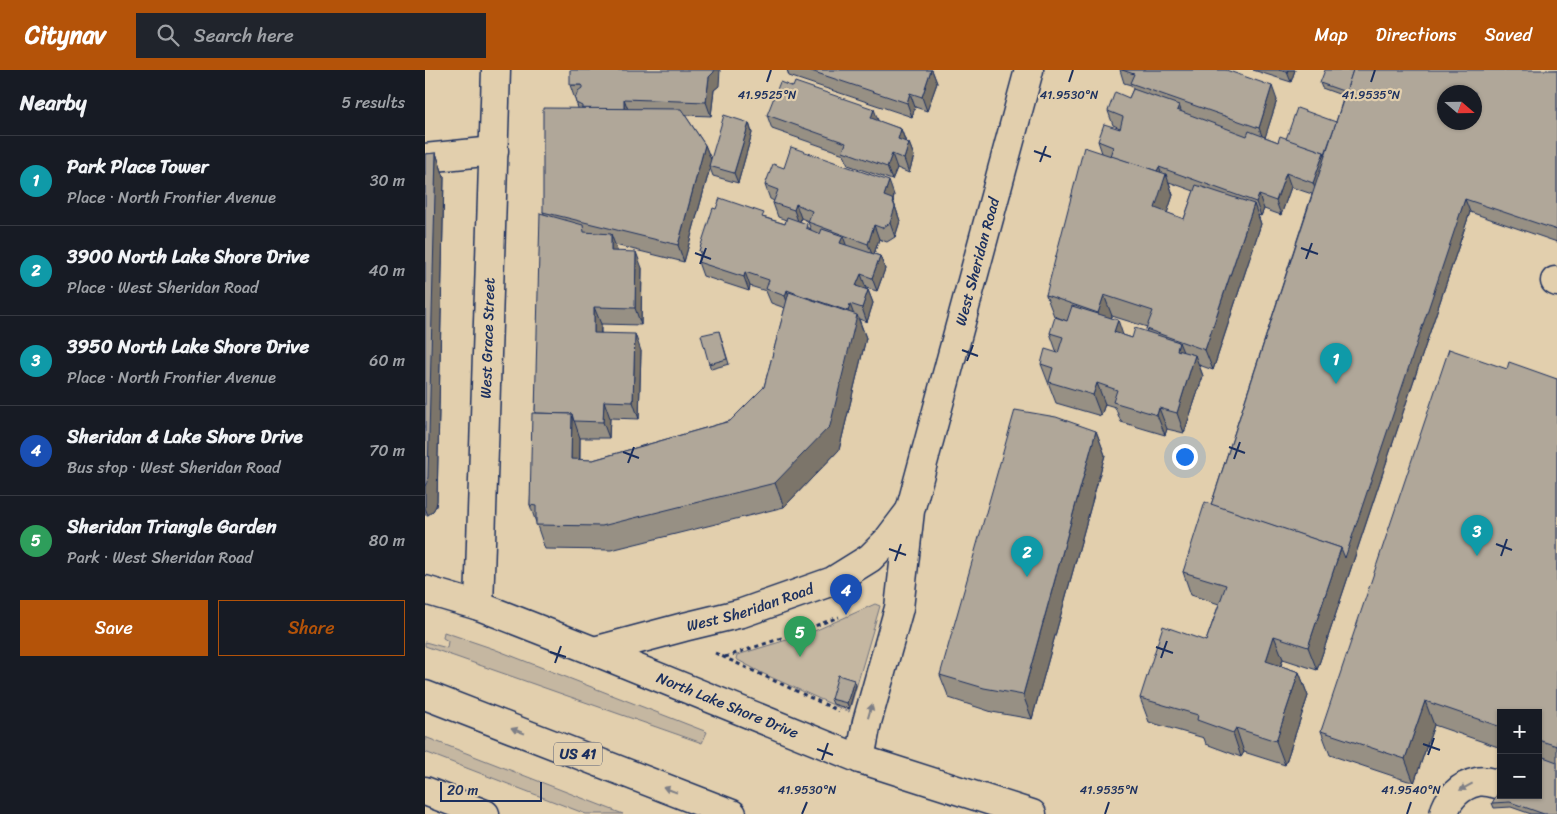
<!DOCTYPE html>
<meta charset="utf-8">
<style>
body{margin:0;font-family:Sriracha,sans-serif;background:#20242c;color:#f1f3f6}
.controls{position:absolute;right:15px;bottom:15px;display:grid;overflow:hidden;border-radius:0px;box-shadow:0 1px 4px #0004}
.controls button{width:45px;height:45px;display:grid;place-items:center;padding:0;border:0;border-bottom:1px solid #363941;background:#171b24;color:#f1f3f6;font:25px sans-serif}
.compass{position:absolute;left:1012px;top:15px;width:45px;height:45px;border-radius:50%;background:#171b24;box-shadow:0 1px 4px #0004;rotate:110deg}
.scale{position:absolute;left:15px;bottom:12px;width:102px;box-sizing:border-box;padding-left:5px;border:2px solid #1b2f5e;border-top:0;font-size:14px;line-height:18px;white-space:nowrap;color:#1b2f5e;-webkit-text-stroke:4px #e2cfad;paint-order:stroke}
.you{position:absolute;left:759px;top:386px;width:18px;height:18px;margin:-12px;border:4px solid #fff;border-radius:50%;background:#1a73e8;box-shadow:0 0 0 8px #1a73e833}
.badge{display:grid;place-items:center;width:32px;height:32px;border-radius:50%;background:#b45309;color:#fff;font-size:16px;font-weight:700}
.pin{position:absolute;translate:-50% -41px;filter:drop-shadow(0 1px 2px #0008)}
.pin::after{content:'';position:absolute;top:26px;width:18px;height:15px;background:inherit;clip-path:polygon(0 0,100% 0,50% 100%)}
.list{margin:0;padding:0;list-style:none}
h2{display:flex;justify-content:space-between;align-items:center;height:65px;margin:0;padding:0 20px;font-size:21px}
h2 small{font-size:16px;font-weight:400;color:#9ea1a6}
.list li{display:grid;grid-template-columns:32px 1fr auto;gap:15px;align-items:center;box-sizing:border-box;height:90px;padding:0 20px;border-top:1px solid #363941}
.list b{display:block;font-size:19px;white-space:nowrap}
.list p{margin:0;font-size:16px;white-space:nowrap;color:#9ea1a6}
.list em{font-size:16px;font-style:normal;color:#9ea1a6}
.actions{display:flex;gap:10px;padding:15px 20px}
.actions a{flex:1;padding:11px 0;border:1px solid #b45309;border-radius:0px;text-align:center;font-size:18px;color:#b45309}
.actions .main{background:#b45309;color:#fff}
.icon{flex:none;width:28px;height:28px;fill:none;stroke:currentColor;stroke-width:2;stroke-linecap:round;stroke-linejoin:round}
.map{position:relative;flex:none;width:1132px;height:744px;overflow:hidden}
header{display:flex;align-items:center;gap:30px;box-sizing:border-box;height:70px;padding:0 25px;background:#b45309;color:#fff}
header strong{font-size:24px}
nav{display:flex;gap:28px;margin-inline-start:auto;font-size:18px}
.search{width:350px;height:45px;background:#20242c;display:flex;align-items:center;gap:12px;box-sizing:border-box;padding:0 18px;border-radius:0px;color:#9ea1a6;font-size:19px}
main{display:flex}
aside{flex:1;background:#171b24}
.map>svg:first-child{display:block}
</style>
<header>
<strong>Citynav</strong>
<div class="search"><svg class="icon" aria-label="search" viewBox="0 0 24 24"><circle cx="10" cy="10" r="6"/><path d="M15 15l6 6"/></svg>Search here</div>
<nav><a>Map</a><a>Directions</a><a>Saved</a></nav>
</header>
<main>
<aside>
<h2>Nearby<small>5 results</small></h2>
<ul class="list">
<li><span class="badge" style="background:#0f9aa8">1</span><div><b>Park Place Tower</b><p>Place · North Frontier Avenue</p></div><em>30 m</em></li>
<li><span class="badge" style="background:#0f9aa8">2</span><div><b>3900 North Lake Shore Drive</b><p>Place · West Sheridan Road</p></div><em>40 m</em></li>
<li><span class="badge" style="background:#0f9aa8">3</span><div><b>3950 North Lake Shore Drive</b><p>Place · North Frontier Avenue</p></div><em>60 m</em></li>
<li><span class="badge" style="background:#1a4fb4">4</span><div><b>Sheridan &amp; Lake Shore Drive</b><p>Bus stop · West Sheridan Road</p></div><em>70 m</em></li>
<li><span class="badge" style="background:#2e9e5b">5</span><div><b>Sheridan Triangle Garden</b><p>Park · West Sheridan Road</p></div><em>80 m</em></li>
</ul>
<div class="actions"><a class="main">Save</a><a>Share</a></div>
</aside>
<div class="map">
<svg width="1132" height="744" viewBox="0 0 1132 744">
<rect width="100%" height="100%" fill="#e2cfad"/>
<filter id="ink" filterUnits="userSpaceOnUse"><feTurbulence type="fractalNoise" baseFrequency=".02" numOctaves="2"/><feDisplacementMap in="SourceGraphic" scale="10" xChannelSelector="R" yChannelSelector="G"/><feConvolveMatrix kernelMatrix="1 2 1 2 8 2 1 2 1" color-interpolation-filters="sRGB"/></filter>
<g filter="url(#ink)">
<g fill="#c5b7a1" stroke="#707380">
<path d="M450 534 455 536 424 642 339 604 311 589 312 585 385 563Z"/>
<path d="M19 562 69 579 282 662 277 673 0 576V572L22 578 23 571 18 568Z"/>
<path d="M0 667 198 744H161L0 682Z"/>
</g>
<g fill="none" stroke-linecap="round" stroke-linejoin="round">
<g stroke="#1b2f5e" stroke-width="31">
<g id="minor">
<path d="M0 88 69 81"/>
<path d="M1130 211 1132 212"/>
<path id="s1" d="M54 536 71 0"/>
<path id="s2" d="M169 581 259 557 317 543 408 511 445 488 462 471 484 442"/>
<path id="s3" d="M435 689 442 652 474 538 485 441 604 0"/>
<path d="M1019 744C1022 729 1036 715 1052 712 1060 710 1068 713 1076 715"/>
</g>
</g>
<g stroke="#1b2f5e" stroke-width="31">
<g id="major">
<path id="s4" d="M0 520 54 536 169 581 435 689 607 744"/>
</g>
</g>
<g stroke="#1b2f5e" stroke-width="31">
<g id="highway">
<path d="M0 625 307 744"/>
<path d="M0 721 60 744"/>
</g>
</g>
<g stroke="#1b2f5e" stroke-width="3" stroke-dasharray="4 4" stroke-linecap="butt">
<path d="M290 583 414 641"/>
<path d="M300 587 360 567 414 547"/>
</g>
<use href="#minor" stroke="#e2cfad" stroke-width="28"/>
<use href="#major" stroke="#e2cfad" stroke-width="28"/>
<use href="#highway" stroke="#e2cfad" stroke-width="28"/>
</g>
<g fill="#979084" stroke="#1b2f5e" fill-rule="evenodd">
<path d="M362 0H507L512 13 502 41 490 37 487 47 364 6Z"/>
<path d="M695 0H801L852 30 840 67 853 72 911 52 919 26 897 18 895 13 1132 0V172L1045 142 892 600 858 589 856 596 874 602 883 626 860 695 819 682 816 687 781 674 779 668 724 652 715 628 781 571 794 534 766 525 758 502 786 435 887 124 866 117 856 145 839 139 836 146 833 145 836 154 788 300 774 295 778 306 759 363 742 359 740 365 696 352 690 337 680 334 676 346 631 333 616 294 632 283 625 263 642 251 629 246 621 225 677 83 673 71 695 59V58L688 55 683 41 704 28 708 19 706 15 699 13ZM744 112 769 121 759 149 742 143 748 125ZM687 246 722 257 721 259 722 262 707 268 698 265 686 248Z"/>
<path d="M828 0H870L866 12Z"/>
<path d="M145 15 294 16 289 20 286 46 260 45 280 75 286 90 324 53 327 63 313 113 288 106 285 98 259 192 190 175 192 181 217 198 216 255 176 254V263L216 281 214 349 185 348 184 368H155V390H168L305 351 339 317 360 238 346 233 341 221 325 216 324 221 278 206 273 192 276 185 274 181 291 139 341 148 360 154 361 150 353 147 348 133 349 131 345 129 340 115 359 98 469 125 468 130 475 151 470 167 462 172 454 169 449 184 455 186 460 199 452 221 441 218 440 219 443 220 448 233 442 252 434 249 441 268 414 380 359 437 186 480 120 479 105 435 110 343 119 144 118 142 153 38ZM376 148 383 151V152L386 160 375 151Z"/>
<path d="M342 45 453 51 476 59 481 72 484 73 489 86 484 103 472 98 467 110 423 95 419 84 347 59Z"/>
<path d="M11 83 19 107 12 431 11 436 8 441 3 445H0V84Z"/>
<path d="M294 261 304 294 286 299 284 294Z"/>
<path d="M1082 299 1132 309V744H1106L1086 737 1069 738 1067 733 1113 725V643H1076V678L1009 655 989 713 905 685 896 661Z"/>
<path d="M671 361 680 385 607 649 567 642 524 628 515 605Z"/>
<path d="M431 615 424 639 408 634 406 629Z"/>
</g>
<g fill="#7b756b" stroke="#1b2f5e">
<path d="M289 0H295L294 16 289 20 286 46 281 32 284 7Z"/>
<path d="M506 0H507L512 13 502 41 497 27Z"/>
<path d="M863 0H870L866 12 862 2Z"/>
<path d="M847 16 852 30 839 71 834 58Z"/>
<path d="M485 23 490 37 487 47 482 33Z"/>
<path d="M199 29 204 42 199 40Z"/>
<path d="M754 35 759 49 752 40Z"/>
<path d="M449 39 454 53 446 48Z"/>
<path d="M324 53 327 63 313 113 309 103Z"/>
<path d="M476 59 481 73 473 69Z"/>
<path d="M484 73 489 86 484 103 479 89Z"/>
<path d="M280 75 287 92 284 96 285 98 259 192 253 175Z"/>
<path d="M899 82 904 96 893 127 888 113Z"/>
<path d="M11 83 19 107 12 431 11 436 8 441 3 445 0 438V416Z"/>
<path d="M467 84 472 98 467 110 462 97Z"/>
<path d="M734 97 739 110 741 104 748 125 737 159 730 138 731 104Z"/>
<path d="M861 103 866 117 856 145 851 131Z"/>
<path d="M464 111 469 125 468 130 475 151 470 167 465 153 459 126Z"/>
<path d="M834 125 839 139 836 146 831 132Z"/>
<path d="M1040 129 1045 142 892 600 883 577 916 478Z"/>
<path d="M371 134 376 148 374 154 369 140Z"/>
<path d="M829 134 836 154 788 300 780 280Z"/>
<path d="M449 155 454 169 448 187 443 174Z"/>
<path d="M186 164 192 180V198L186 181Z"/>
<path d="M418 166 423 180 415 173Z"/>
<path d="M211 182 217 198 216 255 210 238Z"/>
<path d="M455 186 460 199 452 221 447 208Z"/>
<path d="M320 202 325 216 324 221 319 207Z"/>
<path d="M436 204 441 218 436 230 431 216Z"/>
<path d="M362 220 367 234 365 240 360 226Z"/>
<path d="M443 220 448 233 442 252 437 238Z"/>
<path d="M679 225 687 246 680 263 673 243Z"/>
<path d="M425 234 430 248 423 242Z"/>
<path d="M169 237 176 254 175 279 169 263Z"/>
<path d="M432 245 441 268 414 380 359 437 350 413Z"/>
<path d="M693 250 700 271 689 262Z"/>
<path d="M210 264 216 281 214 349 208 332Z"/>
<path d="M754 272 762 292 752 280Z"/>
<path d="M770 285 778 306 759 363 752 343Z"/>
<path d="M672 313 680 334 676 346 668 325Z"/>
<path d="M179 331 185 348 184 368 178 352Z"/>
<path d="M734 338 742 359 740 365 732 345Z"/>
<path d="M147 344 155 368 154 413 146 389Z"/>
<path d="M671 361 680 385 607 649 598 625Z"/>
<path d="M849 566 858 589 849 615 841 591Z"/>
<path d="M874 602 883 626 860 695 851 671Z"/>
<path d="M429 610 431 615 424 639 422 633Z"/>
<path d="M1000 631 1009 655 989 713 980 689Z"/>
<path d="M811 658 819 682 816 687 808 663Z"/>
</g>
<g fill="#b0a799" stroke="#1b2f5e" fill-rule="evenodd">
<path d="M145 0H289V2L284 7 281 32 199 29V39H157V36L151 33 150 29 153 21 157 18V15H145Z"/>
<path d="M383 0H506L497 27 485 23 482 33Z"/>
<path d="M697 0H801L847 16 834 58 705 13 709 4Z"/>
<path d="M854 0H863L862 2Z"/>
<path d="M900 0H928L921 22 895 13Z"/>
<path d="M928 0H1132V160L1040 129 920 488 916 478 786 435ZM1020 22H1050V52H1020Z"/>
<path d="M355 12 368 17 370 12 449 39 446 48 476 59 473 69 484 73 479 89 467 84 462 97 418 81 421 73 342 45Z"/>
<path d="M708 19 754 35 752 40 822 66 824 61 853 72 855 66 899 82 888 113 861 103 851 131 834 125 831 132 734 97 732 101 685 86 688 77 673 71 679 54 695 59 698 47 683 41 690 22 704 28Z"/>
<path d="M118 38 256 39 280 75 253 175 118 142Z"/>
<path d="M872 38 911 52 900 84 899 82 861 69Z"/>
<path d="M299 45 324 53 309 103 284 96Z"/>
<path d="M366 77 464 111 459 126 467 129 470 137 465 153 457 158 449 155 443 174 383 152 387 141 371 134 369 140 348 133 353 120 340 115 348 94 359 98Z"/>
<path d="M659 77 741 104 730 138 759 149 771 115 829 134 780 280 721 259 728 241 679 225 673 243 621 225Z"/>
<path d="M11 83 3 407 2 412 0 416V84Z"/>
<path d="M295 128 339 143 337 147 360 154 362 147 382 154 381 158 395 164 397 159 418 166 415 173 455 186 447 208 436 204 431 216 443 220 437 238 425 234 423 241 375 225 362 220 360 226 341 219 344 210 320 202 319 207 273 192 277 182 274 181 288 138 291 139Z"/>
<path d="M115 143 158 155 159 162 186 164V181L211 182 210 238 169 237V263L210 264 208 332 179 331 178 352 149 351 147 344 110 343Z"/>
<path d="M364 222 432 245 405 356 350 413 177 456 111 455V436L105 435 107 343 147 344 146 389 168 390 305 351 339 317Z"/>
<path d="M647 236 693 250 689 262 707 268 710 258 754 272 752 280 770 285 752 343 734 338 732 345 688 332 692 320 672 313 668 325 624 312 628 298 616 294 620 279 633 283 638 267 625 263 630 247 642 251Z"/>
<path d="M294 261 302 289 284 294 276 265Z"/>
<path d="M1024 279 1082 299 1084 292 1132 309V676L1113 670V643H1076V657L1000 631 980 689 896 661Z"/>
<path d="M590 340 631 347 671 361 598 625 559 618 515 605Z"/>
<path d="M780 432 916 478 883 577 849 566 841 591 874 602 851 671 811 658 808 663 772 650 773 645 715 628 738 556 781 571 801 515 758 502Z"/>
<path d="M413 605 429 610 422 633 406 629Z"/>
<path d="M1113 685 1132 692V744H1119L1085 732 1067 733 1076 718V725H1113Z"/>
</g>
<defs><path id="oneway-solid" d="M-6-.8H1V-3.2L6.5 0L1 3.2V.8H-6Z" transform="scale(1.25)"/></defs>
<g fill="#7e7f86">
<use href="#oneway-solid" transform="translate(445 641) rotate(-74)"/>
<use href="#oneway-solid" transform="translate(93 661) rotate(-159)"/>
<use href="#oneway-solid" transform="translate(1041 717) rotate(152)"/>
<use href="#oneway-solid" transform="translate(245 720) rotate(-159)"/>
</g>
</g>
<path fill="none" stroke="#1b2f5e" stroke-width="2" d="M342 12 346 0M644 12 648 0M946 12 950 0M609 81 626 87M615 92 621 76M876 178 893 184M270 183 286 189M881 189 887 173M275 194 281 178M537 280 553 286M542 291 548 275M804 377 820 383M198 382 214 388M809 389 815 372M203 393 209 377M1071 474 1087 480M464 479 481 485M1076 486 1082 469M470 491 476 474M731 577 748 583M125 582 141 587M736 588 742 571M130 593 136 576M998 674 1015 680M392 679 408 685M1003 685 1009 668M397 690 403 673M377 744 382 732M680 744 684 732M982 744 986 732"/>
<g text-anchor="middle" stroke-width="4.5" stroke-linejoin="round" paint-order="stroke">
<rect fill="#e2cfad" stroke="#575f76" stroke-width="1" x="129" y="672.5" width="48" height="23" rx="4"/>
<g font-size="14" font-weight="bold" fill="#1b2f5e">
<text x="153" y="689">US 41</text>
</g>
<g font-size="15" fill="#1b2f5e" stroke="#e2cfad">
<text dy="5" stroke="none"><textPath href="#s3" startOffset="512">West Sheridan Road</textPath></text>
<text dy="5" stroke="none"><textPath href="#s1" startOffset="268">West Grace Street</textPath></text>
<text dy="5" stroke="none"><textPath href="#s2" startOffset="162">West Sheridan Road</textPath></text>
<text dy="5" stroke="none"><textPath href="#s4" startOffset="324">North Lake Shore Drive</textPath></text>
</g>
</g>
<g font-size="12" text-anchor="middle" fill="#1b2f5e" stroke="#e2cfad" stroke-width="4.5" stroke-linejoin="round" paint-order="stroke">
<text x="342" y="29">41.9525°N</text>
<text x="644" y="29">41.9530°N</text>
<text x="946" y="29">41.9535°N</text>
<text x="382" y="724">41.9530°N</text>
<text x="684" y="724">41.9535°N</text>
<text x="986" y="724">41.9540°N</text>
</g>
</svg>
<div class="controls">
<button>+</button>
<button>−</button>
</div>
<svg class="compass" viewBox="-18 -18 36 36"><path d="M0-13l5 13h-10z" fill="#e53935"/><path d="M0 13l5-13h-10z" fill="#9ea1a6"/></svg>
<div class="scale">20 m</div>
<div class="you"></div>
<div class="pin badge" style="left:911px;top:314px;background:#0f9aa8">1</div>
<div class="pin badge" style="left:602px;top:507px;background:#0f9aa8">2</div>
<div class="pin badge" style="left:1052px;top:486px;background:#0f9aa8">3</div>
<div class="pin badge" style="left:421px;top:545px;background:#1a4fb4">4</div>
<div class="pin badge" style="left:375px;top:587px;background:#2e9e5b">5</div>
</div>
</main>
